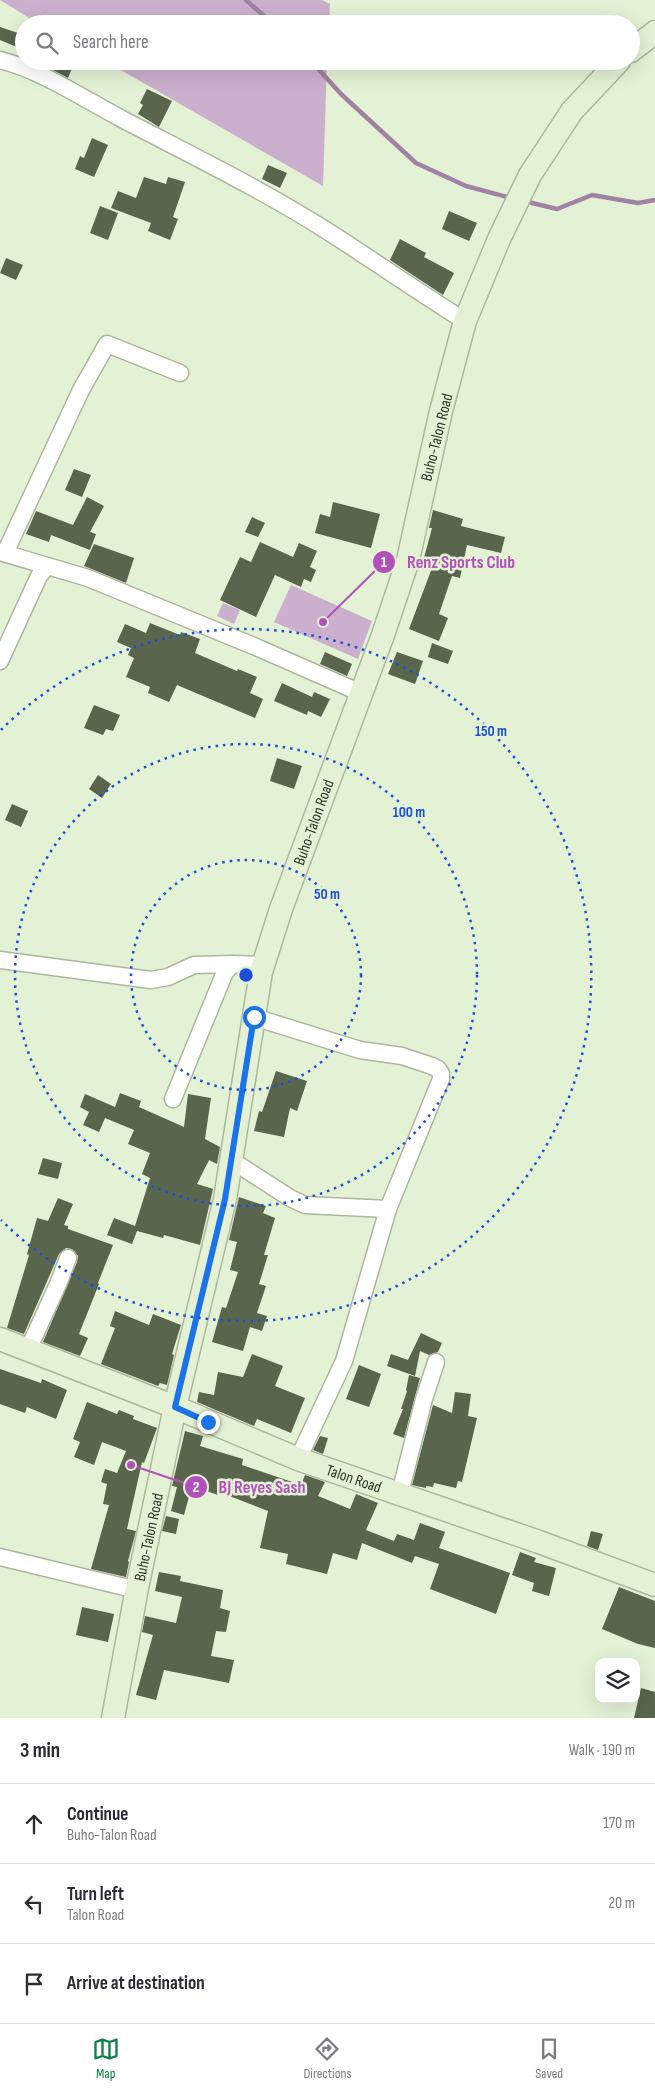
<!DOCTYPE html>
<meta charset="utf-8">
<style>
body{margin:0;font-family:"Sofia Sans Condensed",sans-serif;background:#f2f2f3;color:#2b2b33}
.controls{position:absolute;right:15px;bottom:15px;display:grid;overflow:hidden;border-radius:10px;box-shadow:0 5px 20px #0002}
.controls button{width:45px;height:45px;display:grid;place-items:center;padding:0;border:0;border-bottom:1px solid #e1e1e2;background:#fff;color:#2b2b33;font:25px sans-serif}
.stop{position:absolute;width:15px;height:15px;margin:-11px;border:4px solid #1a73e8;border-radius:50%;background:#fff}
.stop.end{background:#1a73e8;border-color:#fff;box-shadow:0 1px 5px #0008}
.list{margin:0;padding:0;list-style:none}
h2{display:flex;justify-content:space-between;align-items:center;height:65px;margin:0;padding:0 20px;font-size:21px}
h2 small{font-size:16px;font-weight:400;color:#7c7c81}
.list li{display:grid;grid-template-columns:32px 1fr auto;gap:15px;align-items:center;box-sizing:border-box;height:80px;padding:0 20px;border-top:1px solid #e1e1e2}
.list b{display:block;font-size:19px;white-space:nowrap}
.list p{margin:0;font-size:16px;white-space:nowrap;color:#7c7c81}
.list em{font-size:16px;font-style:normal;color:#7c7c81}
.icon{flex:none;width:28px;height:28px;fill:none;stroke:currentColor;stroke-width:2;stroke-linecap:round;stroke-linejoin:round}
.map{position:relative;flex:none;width:655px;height:1718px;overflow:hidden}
.search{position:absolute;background:#fff;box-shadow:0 5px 20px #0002;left:15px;right:15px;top:15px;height:55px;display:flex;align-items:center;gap:12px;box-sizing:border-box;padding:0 18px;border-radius:28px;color:#7c7c81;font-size:19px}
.sheet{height:305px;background:#fff}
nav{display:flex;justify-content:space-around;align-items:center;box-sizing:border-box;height:70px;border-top:1px solid #e1e1e2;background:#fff;font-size:14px;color:#7c7c81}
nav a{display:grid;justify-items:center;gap:2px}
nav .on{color:#0b8043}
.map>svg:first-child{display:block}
</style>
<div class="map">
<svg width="655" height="1718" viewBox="0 0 655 1718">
<rect width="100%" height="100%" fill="#e3f2d5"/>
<g fill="#cbb0cd">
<path d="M0 0H322L330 4 329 24H39Z"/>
<path d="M105 61H327L323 186Z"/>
<path d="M291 585 372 621 358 659 274 622Z"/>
<path d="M223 603 240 610 234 624 217 616Z"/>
</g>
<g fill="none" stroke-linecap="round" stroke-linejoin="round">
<g stroke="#a083a2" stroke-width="4.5">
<path d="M246 0 273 24"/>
<path d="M311 61 341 94 416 163 466 186 511 198"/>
<path d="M524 201 557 209 592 195 638 203 655 200"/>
</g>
</g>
<g fill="#59664d">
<path d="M0 27 24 35V50L0 40Z"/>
<path d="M55 61H75L68 78 51 69Z"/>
<path d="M147 89 172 101 159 127 138 114 143 105 140 103Z"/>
<path d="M92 138 108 145 94 177 75 169 80 156 84 158Z"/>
<path d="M268 165 287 173 280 188 262 179Z"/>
<path d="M144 177 166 184 168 177 185 182 173 217 178 219 170 240 148 231 151 223 111 208 118 191 136 198Z"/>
<path d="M100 206 118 213 108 240 90 233Z"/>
<path d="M449 211 477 223 469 241 442 229Z"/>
<path d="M400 239 426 253 424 257 454 273 443 295 390 260Z"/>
<path d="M6 258 23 265 16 280 0 273Z"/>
<path d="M74 469 91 475 82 497 65 490Z"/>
<path d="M87 497 104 506 90 532 96 534 90 550 51 535 49 542 26 534 36 511 73 525Z"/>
<path d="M333 502 380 514 371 548 315 533 320 514 330 517Z"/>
<path d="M433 510 463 519 461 526 505 537 501 553 467 545 460 578 452 576 439 614 448 618 439 641 409 629 432 568 422 565 432 528H429Z"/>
<path d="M252 517 265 523 258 537 245 532Z"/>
<path d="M260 542 293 557 299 543 317 551 310 567 316 570 311 582 304 579 301 587 275 575 256 617 220 600 240 557 251 562Z"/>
<path d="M94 544 134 558 126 583 84 566Z"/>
<path d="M150 623 180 635 181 632 200 639 195 653 237 671 238 669 257 677 250 693 263 699 255 718 177 685 169 702 148 693 150 687 126 677 134 658 128 655 131 648 117 642 125 624 146 633Z"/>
<path d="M432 643 453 651 448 664 428 657Z"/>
<path d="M325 652 352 664 347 676 320 664Z"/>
<path d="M397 652 423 661 415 684 388 674Z"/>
<path d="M282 683 312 697 314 692 330 699 321 717 308 711 307 715 274 701Z"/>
<path d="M94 705 120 715 113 731 106 729 103 735 84 728Z"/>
<path d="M277 758 302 766 294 789 270 781Z"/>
<path d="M98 775 111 784 102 798 89 789Z"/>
<path d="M12 804 28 811 21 827 5 820Z"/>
<path d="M276 1071 307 1081 297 1111 290 1108 284 1137 254 1131 259 1111 262 1112Z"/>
<path d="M120 1093 141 1101 139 1107 184 1127 188 1094 211 1098 205 1139 220 1147 217 1164 209 1160 197 1184 213 1189 200 1245 164 1235 163 1238 137 1231 132 1244 107 1235 114 1218 135 1226 150 1178 142 1174 150 1153 128 1144 134 1130 105 1118 99 1132 83 1125 89 1112 80 1107 85 1094 115 1107Z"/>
<path d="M43 1158 62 1163 58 1179 38 1174Z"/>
<path d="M239 1197 266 1206 263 1213 275 1218 264 1255H268L259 1284 266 1286 257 1313 267 1316 262 1331 250 1327 243 1351 212 1342 222 1307 226 1308 238 1272 230 1270 237 1242 229 1240Z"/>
<path d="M58 1198 73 1204 64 1225 68 1226V1229L113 1245 98 1283 99 1284 79 1334 88 1338 80 1356 43 1342 77 1262 78 1256 72 1249 66 1248 59 1254 24 1334 7 1328 29 1255 27 1254 37 1218 48 1221Z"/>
<path d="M115 1311 149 1325 153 1314 181 1325 172 1354 174 1355 167 1385 160 1383 158 1386 101 1364 115 1328 110 1326Z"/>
<path d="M421 1333 442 1343 438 1352 429 1355 420 1351 415 1376 387 1366 391 1354 408 1360Z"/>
<path d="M252 1354 283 1366 275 1386 305 1398 291 1433 257 1419 254 1426 197 1402 199 1392 214 1395 218 1372 243 1377Z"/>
<path d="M359 1365 381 1374 369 1407 346 1399Z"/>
<path d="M0 1369 41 1383 42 1379 67 1390 56 1419 27 1407 25 1413 0 1404Z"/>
<path d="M409 1375 420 1378 404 1438 393 1434 403 1409H401L407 1391 406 1390Z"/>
<path d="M455 1392 471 1394 468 1416 477 1418 462 1482 458 1481 456 1488 434 1483 433 1487 426 1486V1488L412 1485 433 1405 452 1413Z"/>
<path d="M87 1402 117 1414 119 1410 134 1416 133 1419 157 1428 144 1463 142 1462 127 1529 136 1531 128 1561 129 1562 126 1577 91 1569 109 1505 103 1504 107 1484 101 1482 105 1469 117 1473 126 1451 102 1442 94 1465 74 1457 80 1442 73 1439Z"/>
<path d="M185 1431 203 1436 200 1446 243 1459 242 1465 301 1485 305 1475 325 1482 318 1496 350 1509 356 1494 378 1503 366 1530 394 1541 397 1534 414 1540 420 1523 445 1532 439 1548 510 1573 496 1614 430 1589 439 1564 415 1556 412 1563 362 1543 357 1560 333 1553 327 1574 286 1564 288 1554 260 1548 268 1511 219 1492 218 1495 192 1486 184 1515 171 1511 177 1487 172 1486Z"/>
<path d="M320 1436 328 1438 323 1454 313 1450Z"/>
<path d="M166 1516 179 1519 176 1534 162 1531Z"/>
<path d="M591 1531 603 1534 598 1550 587 1546Z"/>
<path d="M520 1552 536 1558 534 1562 556 1568 549 1596 532 1591 534 1583 512 1575Z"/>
<path d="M159 1572 181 1576 180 1581 223 1590 220 1608 230 1611 226 1632 216 1631 211 1656 234 1660 229 1683 164 1670 156 1700 136 1695 153 1635 142 1632 145 1616 176 1623 182 1597 155 1591Z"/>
<path d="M619 1587 655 1601V1648L638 1644 602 1629Z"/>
<path d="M82 1607 114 1614 108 1642 76 1635Z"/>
<path d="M641 1688 655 1692V1718H634Z"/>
</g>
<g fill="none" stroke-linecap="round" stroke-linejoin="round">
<g stroke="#aab89c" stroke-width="19">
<g id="street">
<path d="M0 60C45 72 82 98 122 119 193 156 265 191 332 234 377 263 420 293 465 321"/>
<path d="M0 552 88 578 256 647 361 693"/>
<path d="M5 553 81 390 107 344 180 373"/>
<path d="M0 661 39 576 47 566"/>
<path d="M0 960 151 980 168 977 194 965 233 964"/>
<path d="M173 1099 225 972 233 964 263 965"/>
<path d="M231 1160 290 1198 305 1205 388 1209 441 1079V1074L438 1069 432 1066 402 1056 360 1050 254 1017"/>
<path d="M28 1350 59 1282 68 1258"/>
<path d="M298 1459 344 1361 388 1209"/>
<path d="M400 1493 424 1399 436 1362"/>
<path d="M0 1557 137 1590"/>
</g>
</g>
<g stroke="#aab89c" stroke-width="25">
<g id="secondary">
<path d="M631 51 655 32"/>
<path d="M0 1339 175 1407 298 1459 539 1542 655 1585"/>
<path d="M113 1718 137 1588 175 1407 225 1199 261 972 281 909 383 635 408 560 441 411 465 321 499 239 530 175 572 111 619 61"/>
</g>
</g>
<use href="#street" stroke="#fff" stroke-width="16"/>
<use href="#secondary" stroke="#e4f1d5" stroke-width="22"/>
</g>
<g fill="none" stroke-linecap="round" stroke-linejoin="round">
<path stroke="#1a73e8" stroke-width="6" d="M208 1422 175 1407 225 1199 254 1017"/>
</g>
<g fill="none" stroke="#1d4ed8" stroke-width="2.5" stroke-dasharray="2.5 5">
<circle cx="246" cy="975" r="115"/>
<circle cx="246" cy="975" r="231"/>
<path d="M1 730A346 346 0 1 1 1 1220"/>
</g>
<g text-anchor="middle" stroke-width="5" stroke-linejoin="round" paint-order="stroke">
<g font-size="16" fill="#2e3429" stroke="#e3f2d5">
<text transform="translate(436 437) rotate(-76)" y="6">Buho-Talon Road</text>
<text transform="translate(313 822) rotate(-70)" y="6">Buho-Talon Road</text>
<text transform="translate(354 1478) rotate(19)" y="6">Talon Road</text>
<text transform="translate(148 1537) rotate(-78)" y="6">Buho-Talon Road</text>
</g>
</g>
<circle cx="246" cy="975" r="8" fill="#1d4ed8" stroke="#e3f2d5" stroke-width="2.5"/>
<g font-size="15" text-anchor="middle" font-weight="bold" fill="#1d4ed8" stroke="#e3f2d5" stroke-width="5" stroke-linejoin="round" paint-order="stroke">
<text x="491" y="736">150 m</text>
<text x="409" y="817">100 m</text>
<text x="327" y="899">50 m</text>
</g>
<path fill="none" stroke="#b151ba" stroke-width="2" d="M323 622L384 562M131 1465L196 1487"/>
<g fill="#b151ba" stroke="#e3f2d5" stroke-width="2">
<circle cx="323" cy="622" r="5"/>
<circle cx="131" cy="1465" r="5"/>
<circle cx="384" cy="562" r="12"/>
<circle cx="196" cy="1487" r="12"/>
</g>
<g font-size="15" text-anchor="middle" font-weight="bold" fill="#fff">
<text x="384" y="567">1</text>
<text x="196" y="1492">2</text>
</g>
<g font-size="18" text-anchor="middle" font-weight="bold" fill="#b151ba" stroke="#e3f2d5" stroke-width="5" stroke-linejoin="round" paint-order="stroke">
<text x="461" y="568">Renz Sports Club</text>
<text x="262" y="1493">BJ Reyes Sash</text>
</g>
</svg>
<div class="controls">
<button><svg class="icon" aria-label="layers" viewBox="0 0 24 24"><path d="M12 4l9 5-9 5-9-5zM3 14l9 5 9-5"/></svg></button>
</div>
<div class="stop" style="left:254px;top:1017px"></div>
<div class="stop end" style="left:208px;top:1422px"></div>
<div class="search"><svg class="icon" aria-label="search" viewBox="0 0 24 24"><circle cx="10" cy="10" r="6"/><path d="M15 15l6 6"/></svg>Search here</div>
</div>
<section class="sheet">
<h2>3 min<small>Walk · 190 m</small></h2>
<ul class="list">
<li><svg class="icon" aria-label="ahead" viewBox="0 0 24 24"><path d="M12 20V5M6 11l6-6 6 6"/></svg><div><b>Continue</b><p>Buho-Talon Road</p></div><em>170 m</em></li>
<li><svg class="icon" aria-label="left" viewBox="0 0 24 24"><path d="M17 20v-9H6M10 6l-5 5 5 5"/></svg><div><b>Turn left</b><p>Talon Road</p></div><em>20 m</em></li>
<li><svg class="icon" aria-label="arrive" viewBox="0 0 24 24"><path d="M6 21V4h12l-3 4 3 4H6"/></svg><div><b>Arrive at destination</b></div></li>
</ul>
</section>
<nav>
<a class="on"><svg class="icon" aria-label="map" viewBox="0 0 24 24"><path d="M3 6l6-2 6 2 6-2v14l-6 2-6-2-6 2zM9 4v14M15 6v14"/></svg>Map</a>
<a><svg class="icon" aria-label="directions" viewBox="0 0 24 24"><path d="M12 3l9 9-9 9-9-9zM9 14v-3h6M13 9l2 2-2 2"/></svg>Directions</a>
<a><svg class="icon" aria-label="saved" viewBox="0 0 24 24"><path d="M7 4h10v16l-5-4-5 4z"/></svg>Saved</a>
</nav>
